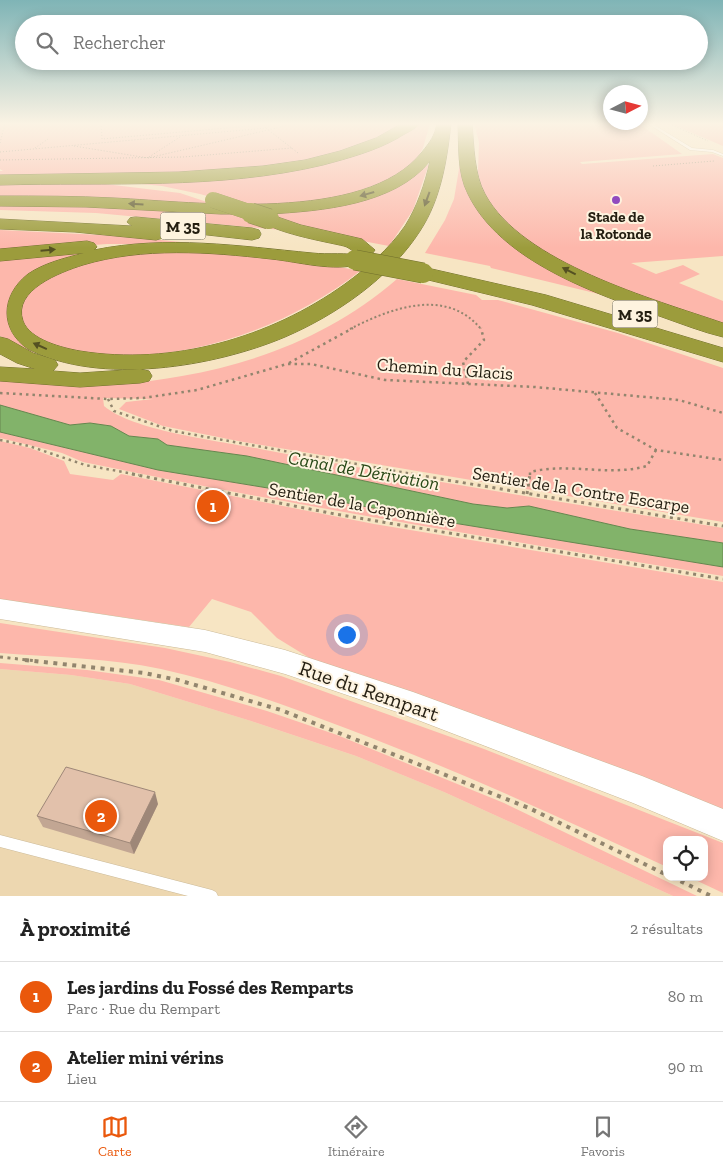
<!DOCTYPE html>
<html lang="fr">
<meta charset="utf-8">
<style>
body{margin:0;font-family:"Zilla Slab",serif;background:#f2f2f2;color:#222}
.controls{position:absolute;right:15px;bottom:15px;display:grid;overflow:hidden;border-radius:10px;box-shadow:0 2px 12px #0003}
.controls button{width:45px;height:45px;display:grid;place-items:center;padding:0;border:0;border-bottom:1px solid #e0e0e0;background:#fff;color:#222;font:25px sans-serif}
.compass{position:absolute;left:603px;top:85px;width:45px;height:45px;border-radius:50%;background:#fff;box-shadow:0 2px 12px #0003;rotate:84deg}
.you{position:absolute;left:346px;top:634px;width:18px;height:18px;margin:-12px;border:4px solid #fff;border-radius:50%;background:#1a73e8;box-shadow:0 0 0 8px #1a73e833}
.badge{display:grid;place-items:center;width:32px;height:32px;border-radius:50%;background:#ea580c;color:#fff;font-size:16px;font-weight:700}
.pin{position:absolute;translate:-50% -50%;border:2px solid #fff;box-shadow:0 1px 5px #0006}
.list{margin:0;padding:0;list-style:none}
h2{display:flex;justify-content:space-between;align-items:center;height:65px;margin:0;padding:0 20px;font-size:21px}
h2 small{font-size:16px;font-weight:400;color:#767676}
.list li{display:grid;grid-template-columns:32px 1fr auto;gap:15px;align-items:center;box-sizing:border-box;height:70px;padding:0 20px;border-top:1px solid #e0e0e0}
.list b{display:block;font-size:19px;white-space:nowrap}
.list p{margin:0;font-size:16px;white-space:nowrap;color:#767676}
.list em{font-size:16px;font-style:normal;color:#767676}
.icon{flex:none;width:28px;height:28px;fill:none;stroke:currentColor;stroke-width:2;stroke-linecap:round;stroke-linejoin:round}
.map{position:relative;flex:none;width:723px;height:896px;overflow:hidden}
.search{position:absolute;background:#fff;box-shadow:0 2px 12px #0003;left:15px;right:15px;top:15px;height:55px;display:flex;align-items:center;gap:12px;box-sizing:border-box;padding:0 18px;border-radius:28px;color:#767676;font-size:19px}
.sheet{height:205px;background:#fff}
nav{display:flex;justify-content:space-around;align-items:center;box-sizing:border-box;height:70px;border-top:1px solid #e0e0e0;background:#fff;font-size:14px;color:#767676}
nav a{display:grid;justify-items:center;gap:2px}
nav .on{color:#ea580c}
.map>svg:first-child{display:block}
</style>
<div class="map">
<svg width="723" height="896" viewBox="0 0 723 896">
<rect width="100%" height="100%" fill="#f7e5c3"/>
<path fill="#edd7b0" d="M0 669 71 675 130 684 251 721 356 756 444 792 673 896H0Z"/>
<g fill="#fdb7ab">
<path d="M0 123H409C333 170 241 170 155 173 104 175 52 176 0 178V171H3L0 169Z"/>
<path d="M419 123H430L423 148 416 161 401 175 343 197 300 204 243 206 200 194 162 186 100 180 290 168 414 126Z"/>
<path d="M474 123H638L682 154 580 162 582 164 713 154 723 158V256L631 263 656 274 683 265 700 274 679 283 723 301V325L652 303 568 267 505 227 481 190 478 172 479 142Z"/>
<path d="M669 123H723V146Z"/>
<path d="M462 151 477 206 607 296 491 268 490 266 425 253 445 220 454 199Z"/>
<path d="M429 164 413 210 389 246 331 235 260 212 310 209 408 180Z"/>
<path d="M97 183 180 193 219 206 0 198V184Z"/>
<path d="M0 203 239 213 292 231 96 213 0 210Z"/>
<path d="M0 230 122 236 200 244H107L0 252Z"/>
<path d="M115 249 19 287C0 318 6 337 38 355L27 352 0 336V258Z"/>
<path d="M182 250 315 262 360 271C284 331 172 369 76 351 61 348 31 339 23 324 13 306 32 287 46 278 53 273 97 258 106 256 131 252 157 252 182 250Z"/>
<path d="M397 279 476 295 482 300H498L618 333 723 368V522L238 441 163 426 119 409 126 402 153 399 103 398 104 406C133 431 220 441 260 449 413 479 568 503 723 528V543L630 529 529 506 507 508 473 504 247 456 167 445 158 439 129 436 111 426 90 423 70 425 0 405V379C40 380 81 385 122 384 142 383 162 379 182 376 262 362 336 332 397 279Z"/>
<path d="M0 432 158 470 280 490 435 520 723 567V576C509 541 296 506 83 462L62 453 0 438Z"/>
<path d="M0 441 30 448 64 461 70 474 113 480 121 474 374 524 723 582V812L321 665 277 638 251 612 212 599 189 627 0 599Z"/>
<path d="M0 623 165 648 230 662 281 676 484 749 723 843V893L689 877H704V840H667V867C562 818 456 770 348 729 287 706 225 683 161 669 109 658 54 657 0 653Z"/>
<path d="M0 663 87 670 159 680 267 711 337 735 504 803 697 896H673L444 792 356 756 251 721 130 684 71 675 0 669Z"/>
</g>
<path fill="#82b36a" stroke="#66864f" d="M0 405 70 425 90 423 111 426 129 436 158 439 167 445 247 456 473 504 507 508 529 506 630 529 723 543V567L435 520 280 490 158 470 0 432Z"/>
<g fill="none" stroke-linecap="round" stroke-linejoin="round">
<g stroke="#cbba99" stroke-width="1">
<g id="lane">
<path d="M647 123H651L692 148 713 150 723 154V156L712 152 690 150Z"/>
<path d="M0 835 212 890 216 892 218 896H188L0 847Z"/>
</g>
</g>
<g stroke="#cbba99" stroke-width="1">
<path id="secondary" d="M0 599 205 630 285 650 413 692 642 776 723 809V841L633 803 397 712 285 674 205 652 0 619Z"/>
</g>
<g stroke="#72702d" stroke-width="1">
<g id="highway">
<path d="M403 123H420C415 130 405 133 398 138 375 151 349 158 323 165 218 190 107 182 0 185V175L179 172 263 166 305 160 340 151 376 138Z"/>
<path d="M437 123H451C447 160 441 199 420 231 390 278 336 315 285 337 214 367 100 386 28 349 0 330 0 296 28 274 44 263 65 258 84 253L0 261V249L87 241 94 243 97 247 94 250C167 235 239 246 312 253 329 255 346 252 362 256L365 260 362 264C332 272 300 262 271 259 209 252 143 247 83 265 61 272 12 290 23 321 30 340 63 348 80 351 172 366 270 338 345 284 367 268 389 249 405 226 417 207 425 184 430 161 395 205 321 211 269 214L301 225 362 239 375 250 372 254C370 254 366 256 364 256 356 255 351 248 344 246 327 242 269 232 260 219L263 215 269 214H221L86 207 0 206V196C38 196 76 196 114 198 196 202 365 224 422 152 430 142 435 136 437 123Z"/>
<path d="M458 123H472C474 146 474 174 485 194 522 263 653 299 723 323V337C702 332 682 324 662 317 596 294 500 261 468 194 457 173 459 146 458 123Z"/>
<path d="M136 217 252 228 259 230 261 234 259 238 252 240 163 230 165 234 163 238 156 240 75 232 0 229V219L132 226 127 222 130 218Z"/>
<path d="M423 267 546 295 723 348V362L532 305 416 277 413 273 416 269Z"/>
<path d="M0 337 8 339 33 353 55 360 58 365 53 371 80 373 140 369 149 371 152 376 149 381 140 383 80 387 0 381V367L35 369 17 363 0 354Z"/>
</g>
</g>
<g stroke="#92856e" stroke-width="1" stroke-dasharray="1 2" stroke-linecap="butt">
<path d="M26 123H47"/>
<path d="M101 123 102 139 249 126 248 123"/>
<path d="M273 123 266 128 298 153"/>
<path d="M4 125 15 123"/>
<path d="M672 125 708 141"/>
<path d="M0 143 5 123"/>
<path d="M74 146 148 158 298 123"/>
<path d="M35 148 48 139"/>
<path d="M0 152 266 128 263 123"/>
<path d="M149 157 180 137"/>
<path d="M0 160 183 157 292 148"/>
<path d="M653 166 714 161"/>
</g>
<path stroke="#92856e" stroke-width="2" stroke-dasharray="2 2.5" stroke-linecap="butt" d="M350 329C391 308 446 287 481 329"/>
<g stroke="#92856e" stroke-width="2.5" stroke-dasharray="2.5 4" stroke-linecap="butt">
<path d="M289 363 353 328"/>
<path d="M468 384 463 362 484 340 481 328"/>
<path d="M0 393 108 399 143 398 197 390 287 364H311L385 380 535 387 679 400 723 413"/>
<path d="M595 393 617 428 656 450 723 460"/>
<path d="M108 399 114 411 173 431 418 475"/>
<path d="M0 440 29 446 85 465 139 475"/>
<path d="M530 475V472C569 462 608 477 647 466L656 450"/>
</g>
<g stroke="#92856e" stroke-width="3" stroke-dasharray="3 4.5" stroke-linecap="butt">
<path d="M132 474 335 514 723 579"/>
<path d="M411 474 723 526"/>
<path d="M527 494 530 474"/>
<path d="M0 657 37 661"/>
</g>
<g stroke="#92856e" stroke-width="4" stroke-dasharray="4 5.5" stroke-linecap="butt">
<path d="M25 660 144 673 178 680 281 710 529 808 667 875"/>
<path d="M672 877 711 896"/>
</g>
<use href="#lane" fill="#fff" fill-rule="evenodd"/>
<use href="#secondary" fill="#fff" fill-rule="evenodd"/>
<use href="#highway" fill="#9c9c3c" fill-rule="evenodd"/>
<g stroke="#72702d" stroke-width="16" stroke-linecap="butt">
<path id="highway-bridge-far1" d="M213 200 255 214"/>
</g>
<g stroke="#72702d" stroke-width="21" stroke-linecap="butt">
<g id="highway-bridge">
<path d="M251 213 269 219"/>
<path d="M355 260 423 273"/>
</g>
</g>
<use href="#highway-bridge-far1" stroke="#9c9c3c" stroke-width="16"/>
<use href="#highway-bridge" stroke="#9c9c3c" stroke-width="20"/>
</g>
<path fill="#c2a693" d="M158 804 134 854 43 827 37 816Z"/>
<path fill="#9e8778" d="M155 792 158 804 134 854 130 843Z"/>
<path fill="#e2c1ab" stroke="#9e8778" d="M66 767 155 792 130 843 37 816Z"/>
<defs><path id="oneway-solid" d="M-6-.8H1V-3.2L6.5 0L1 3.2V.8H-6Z" transform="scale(1.25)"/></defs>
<g fill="#545022">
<use href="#oneway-solid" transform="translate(367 194) rotate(164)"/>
<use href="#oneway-solid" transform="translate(427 199) rotate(110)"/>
<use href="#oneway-solid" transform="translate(136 204) rotate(-177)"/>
<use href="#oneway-solid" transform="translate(48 250) rotate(-5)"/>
<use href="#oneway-solid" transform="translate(569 271) rotate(-153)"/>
<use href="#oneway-solid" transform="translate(40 346) rotate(-156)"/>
</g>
<linearGradient id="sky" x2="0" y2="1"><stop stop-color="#7fb4b6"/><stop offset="0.5" stop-color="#fbf3e4"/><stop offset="1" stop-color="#fbf3e4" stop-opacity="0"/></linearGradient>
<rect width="723" height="248" fill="url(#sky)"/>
<circle fill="#914bbf" stroke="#fef3df" stroke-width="2" cx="616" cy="200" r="5"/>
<g text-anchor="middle" stroke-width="4" stroke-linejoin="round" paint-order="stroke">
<g font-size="15" font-weight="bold" fill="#241e11" stroke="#fef3df">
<text x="616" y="222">Stade de<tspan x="616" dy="17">la Rotonde</tspan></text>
</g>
<g fill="#fef3df" stroke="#655e4f" stroke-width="1">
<rect x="160.5" y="212.5" width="45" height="27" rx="4"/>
<rect x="612.5" y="300.5" width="45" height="27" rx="4"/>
</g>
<g font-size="16" font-weight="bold" fill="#241e11">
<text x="183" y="232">M 35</text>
<text x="635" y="320">M 35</text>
</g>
<g font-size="18" fill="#241e11" stroke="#fef3df">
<text transform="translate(445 369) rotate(4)" y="6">Chemin du Glacis</text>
<text transform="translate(581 490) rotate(9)" y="6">Sentier de la Contre Escarpe</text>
<text transform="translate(362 505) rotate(10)" y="6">Sentier de la Caponnière</text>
</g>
<g font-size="19" font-style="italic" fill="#284816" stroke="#fef3df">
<text transform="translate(364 470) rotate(10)" y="7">Canal de Dérivation</text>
</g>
<g font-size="21" fill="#241e11" stroke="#fef3df">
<text transform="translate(369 691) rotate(19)" y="7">Rue du Rempart</text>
</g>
</g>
</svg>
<div class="controls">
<button><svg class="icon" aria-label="locate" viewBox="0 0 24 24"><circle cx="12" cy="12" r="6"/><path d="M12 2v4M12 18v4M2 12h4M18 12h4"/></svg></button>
</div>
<svg class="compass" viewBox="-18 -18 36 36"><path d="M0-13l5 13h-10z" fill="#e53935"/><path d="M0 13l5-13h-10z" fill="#767676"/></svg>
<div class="you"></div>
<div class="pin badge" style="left:213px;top:506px">1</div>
<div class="pin badge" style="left:101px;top:816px">2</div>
<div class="search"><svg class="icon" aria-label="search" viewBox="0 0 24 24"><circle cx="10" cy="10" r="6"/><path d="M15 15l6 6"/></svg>Rechercher</div>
</div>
<section class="sheet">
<h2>À proximité<small>2 résultats</small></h2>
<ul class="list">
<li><span class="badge">1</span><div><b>Les jardins du Fossé des Remparts</b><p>Parc · Rue du Rempart</p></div><em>80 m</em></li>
<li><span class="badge">2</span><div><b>Atelier mini vérins</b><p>Lieu</p></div><em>90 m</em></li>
</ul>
</section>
<nav>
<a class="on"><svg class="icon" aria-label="map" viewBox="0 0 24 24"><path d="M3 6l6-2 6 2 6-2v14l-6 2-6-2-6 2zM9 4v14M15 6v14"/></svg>Carte</a>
<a><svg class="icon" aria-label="directions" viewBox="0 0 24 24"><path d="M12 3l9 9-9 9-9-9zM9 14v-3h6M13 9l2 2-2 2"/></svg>Itinéraire</a>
<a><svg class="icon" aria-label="saved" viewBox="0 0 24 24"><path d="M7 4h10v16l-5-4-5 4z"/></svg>Favoris</a>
</nav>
